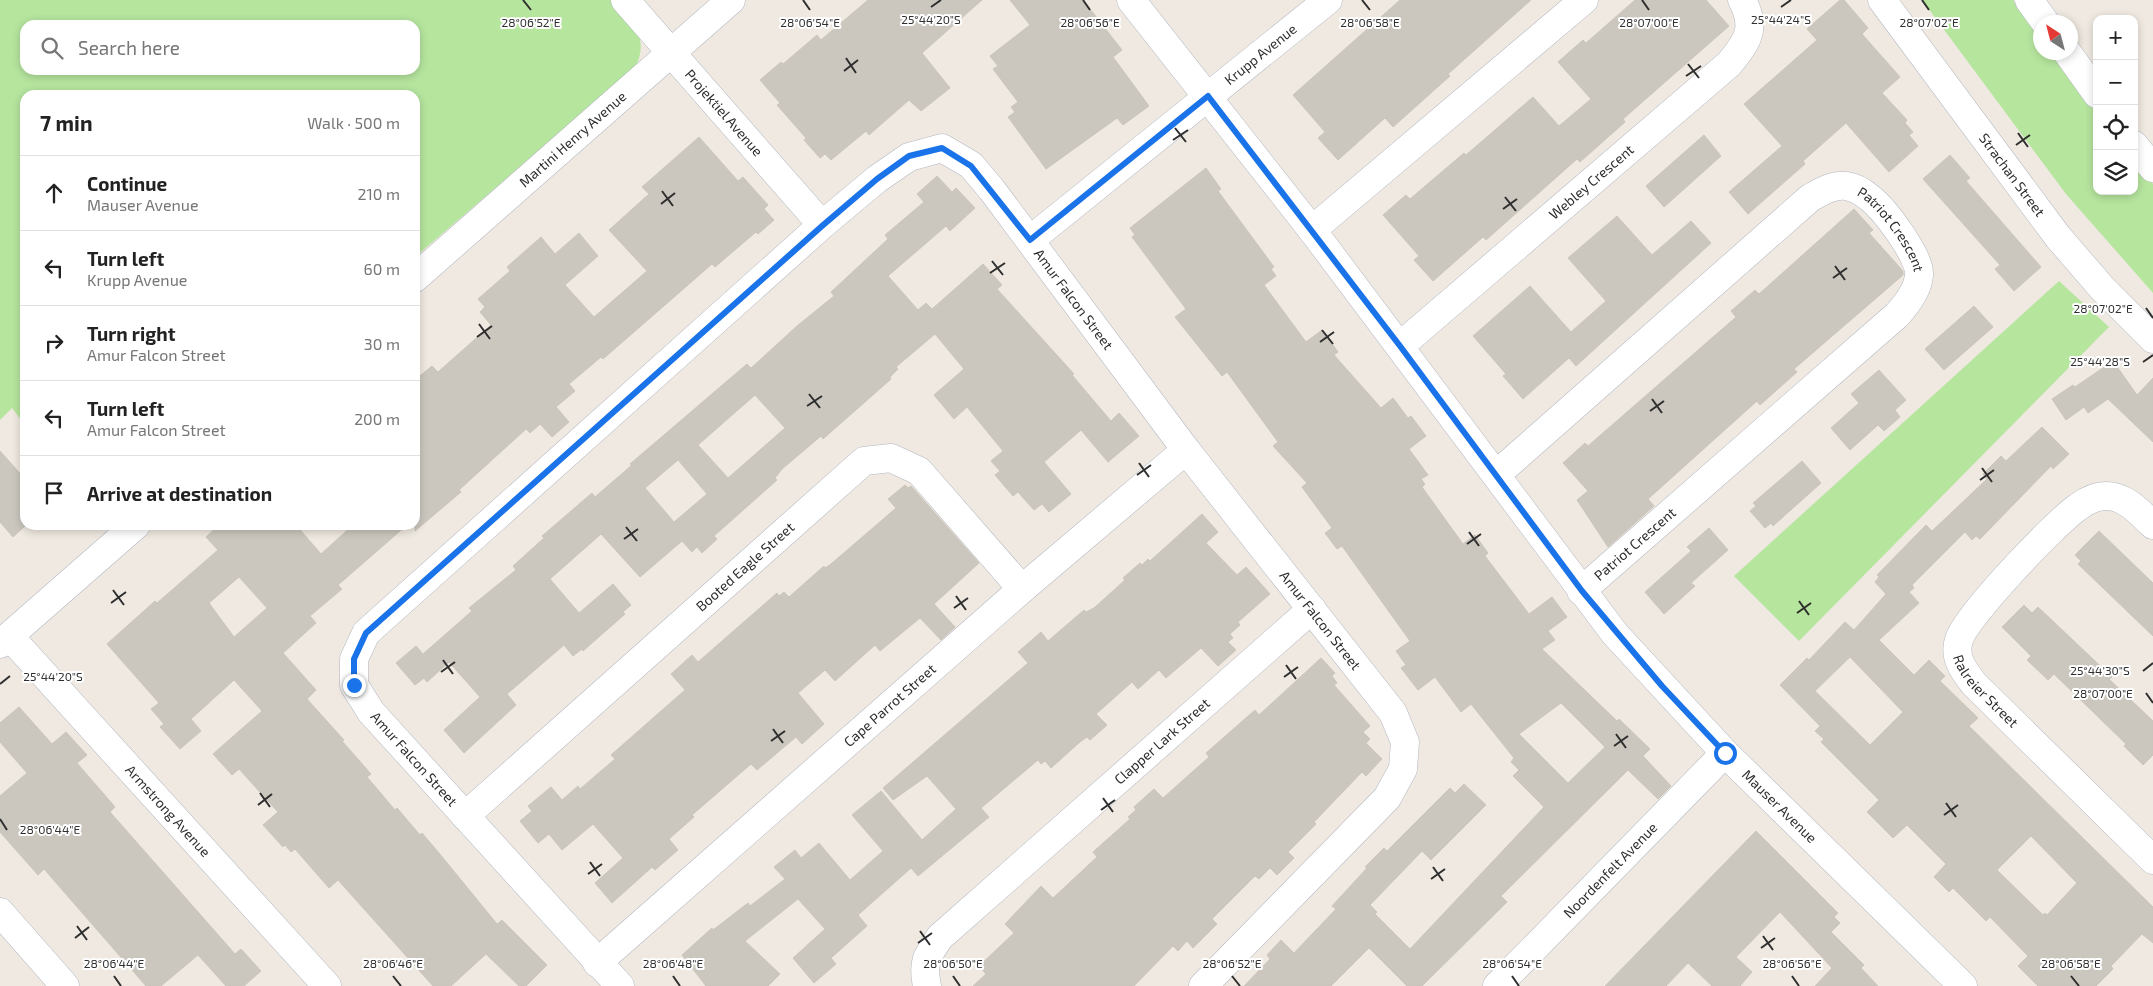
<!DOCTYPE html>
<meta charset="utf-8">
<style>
body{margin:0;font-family:"Exo 2",sans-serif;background:#f6f6f6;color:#222}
.controls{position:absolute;right:15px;top:15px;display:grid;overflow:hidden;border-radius:10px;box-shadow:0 2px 8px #0003}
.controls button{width:45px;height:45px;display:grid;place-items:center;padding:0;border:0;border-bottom:1px solid #e0e0e0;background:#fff;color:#222;font:25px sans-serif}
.compass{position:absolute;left:2033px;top:15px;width:45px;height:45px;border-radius:50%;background:#fff;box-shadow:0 2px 8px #0003;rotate:324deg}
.stop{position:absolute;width:15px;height:15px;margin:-11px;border:4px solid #1a73e8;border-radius:50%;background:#fff}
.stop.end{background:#1a73e8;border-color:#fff;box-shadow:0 1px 5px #0008}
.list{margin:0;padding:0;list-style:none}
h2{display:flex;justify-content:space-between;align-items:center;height:65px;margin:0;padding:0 20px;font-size:21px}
h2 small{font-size:16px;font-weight:400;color:#767676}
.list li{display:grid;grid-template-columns:32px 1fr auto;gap:15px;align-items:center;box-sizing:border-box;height:75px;padding:0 20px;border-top:1px solid #e0e0e0}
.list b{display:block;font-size:19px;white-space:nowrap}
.list p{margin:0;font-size:16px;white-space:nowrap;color:#767676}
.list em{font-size:16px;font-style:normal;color:#767676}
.icon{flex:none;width:28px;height:28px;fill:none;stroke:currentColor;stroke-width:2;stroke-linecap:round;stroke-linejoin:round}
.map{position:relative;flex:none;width:2153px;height:986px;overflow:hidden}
.search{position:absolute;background:#fff;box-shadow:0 2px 8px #0003;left:20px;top:20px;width:400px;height:55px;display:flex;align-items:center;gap:12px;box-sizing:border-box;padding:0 18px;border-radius:15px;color:#767676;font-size:19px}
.panel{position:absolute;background:#fff;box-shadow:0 2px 8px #0003;left:20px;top:90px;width:400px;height:440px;border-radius:15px}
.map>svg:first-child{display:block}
</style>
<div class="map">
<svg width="2153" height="986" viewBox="0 0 2153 986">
<rect width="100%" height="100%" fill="#efe9e1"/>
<g fill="#b6e59e" fill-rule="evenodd">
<path d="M0 0H615C633 23 650 37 635 68L415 257V95H25V425L12 408 0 420ZM25 25H415V70H25Z"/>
<path d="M1922 0H2013L2040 37V52L2052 53 2097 111V191H2134V161L2153 184V293L2066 194Z"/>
<path d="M2059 281 2109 327 1799 641 1734 576Z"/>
</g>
<g fill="#cbc7bf" stroke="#cbc5ba" fill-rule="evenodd">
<path d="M868 0H982L922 53 950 88 921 111 909 100 869 135 866 131 831 160 825 154 820 158 804 140 806 138 777 105 780 103 760 80 781 62 783 64 817 35 821 40Z"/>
<path d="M1010 0H1083L1122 50 1113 57 1149 106 1123 125 1117 118 1046 169 1008 117 1015 112 1011 107 1018 102 993 69 998 66 990 56 1030 25Z"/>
<path d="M1400 0H1531L1448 74 1450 76 1393 127 1385 118 1338 160 1318 138 1325 132 1293 95Z"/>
<path d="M1635 0H1706L1729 26 1623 119 1625 122 1580 162 1577 159 1486 240 1483 237 1433 281 1414 260 1419 256 1383 215 1406 195 1410 199 1464 153 1466 155 1533 97 1559 126 1591 99 1558 62 1583 40 1586 43Z"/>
<path d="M1840 0H1844L1868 28 1862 34 1900 77 1882 93 1907 120 1905 123 1913 132 1909 135 1918 146 1889 172 1846 123 1803 161 1805 164 1748 214 1729 192 1782 146 1744 104 1817 40 1807 29Z"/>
<path d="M1704 135 1721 156 1664 207 1646 186Z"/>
<path d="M699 137 738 181 743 177 768 205 764 209 774 220 758 234 756 232 715 267 712 264 603 359 601 357 569 384 575 391 556 407 569 422 552 437 540 424 530 433 526 429 459 490 461 492 415 531V380L432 366 438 372 491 325 480 312 485 307 478 299 510 271 507 267 541 237 555 254 579 233 598 256 565 285 594 317 647 271 609 230 649 194 642 187Z"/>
<path d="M1950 155 1970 178 1966 181 2041 267 2014 291 1995 269 2000 265 1923 179Z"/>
<path d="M1206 168 1221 189 1218 191 1274 267 1271 269 1276 276 1264 285 1306 342 1322 330 1338 352 1334 355 1381 408 1393 398 1408 418 1411 416 1426 436 1409 449 1428 475 1421 479 1425 484 1422 487 1463 544 1475 535 1488 553 1485 556 1529 614 1552 597 1567 617 1548 631 1555 640 1542 649 1617 721 1619 719 1650 749 1643 756 1671 786 1658 799 1628 770 1501 896 1507 902 1422 986H1407L1369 948 1331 986H1244L1270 959 1267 955 1281 940 1294 953 1336 909 1332 906 1367 868 1365 867 1384 848 1387 851 1450 788 1455 793 1464 784 1486 805 1431 860 1422 851 1370 905 1377 912 1375 914 1410 949 1544 807 1513 776 1519 770 1511 762 1514 758 1471 704 1461 712 1435 677 1418 690 1401 668 1406 665 1396 651 1410 641 1342 546 1337 549 1325 533 1332 528 1302 487 1307 483 1273 446 1278 442 1227 372 1222 376 1175 317 1186 309 1132 237 1135 235 1130 228ZM1561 703 1605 747 1568 783 1519 734Z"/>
<path d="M937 176 952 192 956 188 975 208 950 231 946 226 888 276 918 310 926 303 932 309 983 264 1002 285 997 289 1074 374 1072 375 1111 421 1119 413 1139 436 1108 462 1081 430 1044 462 1071 494 1049 512 1042 504 1034 510 1018 492 1013 496 995 475 1000 471 991 461 1003 451 967 407 954 419 934 395 964 369 935 334 896 367 898 369 890 377 891 379 823 439 821 436 782 469 775 478 777 480 714 536 717 539 702 553 697 547 692 552 682 541 640 577 601 534 550 579 579 613 613 584 631 605 623 612 625 614 583 651 582 649 573 656 564 645 507 694 516 705 464 753 444 730 480 697 449 662 427 682 424 678 415 685 396 663 416 646 423 654 472 611 469 608 516 570 513 566 544 538 542 536 592 493 595 497 632 465 630 464 747 364 751 368 797 326 834 296 831 292 888 239 885 235 924 202 917 194ZM755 395 785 428 728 478 698 445ZM678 460 707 494 674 522 645 488Z"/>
<path d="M1854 209 1873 230 1869 233 1903 271V275L1794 369 1797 372 1760 405 1757 401 1648 499 1654 506 1608 547 1577 500 1588 491 1563 463 1585 443 1588 446 1736 317 1731 311 1755 290 1759 294Z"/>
<path d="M1617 216 1652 255 1691 221 1711 243 1576 366 1569 358 1523 399 1503 376 1506 374 1473 336 1530 286 1571 332 1606 301 1568 258Z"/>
<path d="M1974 306 1993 327 1944 370 1925 349Z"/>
<path d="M2113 361 2137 395 2153 378V442L2108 399 2088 413 2084 407 2066 420 2052 399 2073 385 2075 387Z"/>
<path d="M1879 370 1906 400 1895 410 1900 417 1884 431 1878 425 1850 450 1831 428 1859 403 1851 394Z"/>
<path d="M2042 427 2069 454 2053 469 2051 466 1980 539 1976 536 1972 540 1965 532 1912 585 1914 588 1909 592 1919 603 1879 640 1914 675 1929 660 1945 676 1940 681 1978 718 1969 726 2153 907V943L2142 934 2111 966 2113 969 2096 986H2038L2018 966 2028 956 1990 917 1986 921 1953 888 1949 892 1934 877 1946 864 1907 825 1893 838 1867 812 1879 800 1821 742 1824 739 1815 731 1820 726 1780 685 1807 658 1809 660 1845 622 1854 630 1886 594 1875 582 1879 577 1877 575 1926 525 1932 531 1987 479 1983 474 2001 456 2006 461ZM1850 657 1903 712 1870 745 1815 691ZM2031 836 2077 883 2047 915 2045 913 2043 915 1997 870Z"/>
<path d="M0 451 25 479V526L13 537 0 522Z"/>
<path d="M1802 461 1821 483 1773 526 1771 523 1765 528 1750 511 1756 506 1753 503Z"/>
<path d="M905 485 908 488 911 486 979 563 934 604 955 627 941 640 920 618 880 651 875 645 835 681 825 670 798 693 824 724 802 744 796 737 757 770 751 764 692 815 694 817 669 839 678 850 655 870 652 867 612 903 595 883 623 858 593 824 562 850 549 834 538 843 520 821 532 811 528 806 551 787 562 800 578 786 580 789 615 759 611 755 685 690 671 674 692 655 698 662 777 593 779 596 784 592 789 597 824 566 825 568 831 564 896 508 888 499Z"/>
<path d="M1202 514 1218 532 1206 543 1237 575 1246 567 1270 594 1238 622 1240 625 1230 634 1233 638 1228 642 1236 650 1218 666 1201 648 1166 678 1159 670 1138 689 1132 682 1096 714 1107 725 1090 740 1087 737 1080 742 1051 768 1045 761 1041 764 1038 760 981 808 989 817 918 876 911 868 858 915 867 926 831 958 836 964 814 983 793 958 825 929 798 899 745 941 780 974 768 986H706L682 955 712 928 713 930 748 903 750 906 785 879 774 867 795 850 801 858 819 843 850 880 883 851 852 815 881 791 922 840 956 809 927 776 893 800 883 788 1028 663 1018 652 1041 632 1048 641 1084 610 1086 612 1094 608 1125 580 1123 578 1140 563 1142 565 1148 559 1150 561Z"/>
<path d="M219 525H296L321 554 353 525H407L338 585 342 589 310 616 316 623 283 653 316 690 307 699 344 740 342 741 371 774 367 777 395 810 397 808 420 835 422 833 439 853 497 924 502 920 547 965 526 986H519L486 954 451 986H433L338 880 329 888 295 849 291 852 285 845 283 847 263 825 278 812 239 769 232 775 213 754 262 711 234 680 191 719 201 731 180 749 160 727 164 724 151 709 159 703 107 644 155 601 157 603 218 550 206 537ZM239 577 267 608 234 637 209 603Z"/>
<path d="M1709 528 1728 550 1691 583 1695 586 1664 614 1645 592 1691 551 1687 547Z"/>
<path d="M2099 531 2153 583V636L2078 564 2081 561 2075 555Z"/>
<path d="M2024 605 2032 613 2038 607 2112 677 2109 679 2153 721V755L2143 765 2124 746 2126 744 2054 674 2048 680 2027 660 2031 656 2002 627Z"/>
<path d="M1321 658 1335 673 1332 676 1337 683 1334 685 1370 726 1363 732 1370 739 1366 743 1382 759 1366 776 1362 772 1314 822 1316 824 1288 852 1294 858 1277 875 1270 868 1259 879 1255 876 1212 919 1217 924 1193 948 1187 941 1178 951 1173 946 1134 986H973L986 974 979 966 1014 933 1005 924 1041 886 1053 898 1097 857 1093 852 1130 819 1128 817 1136 810 1134 807 1154 789 1163 798 1209 757 1206 753 1255 710 1259 715Z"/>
<path d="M19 707 52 744 66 732 87 755 77 763 115 807 110 812 235 954 241 949 261 971 244 986H226L198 955 161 986H146L44 869 38 875 0 832V796L27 773 0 742V723Z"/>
<path d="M1756 831 1838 913 1834 917 1840 923 1831 932 1864 965 1861 968 1878 986H1815L1832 968 1780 912 1736 957 1752 972 1740 986H1712L1688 963 1666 986H1605Z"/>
</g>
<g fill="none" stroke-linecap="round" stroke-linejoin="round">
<g stroke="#b4b7c1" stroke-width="29">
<g id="minor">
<path id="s1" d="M625 0 822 225"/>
<path id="s2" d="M1131 0 1312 230 1615 634 1725 753 1963 986"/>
<path d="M2029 0 2045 22"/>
<path d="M2067 52 2097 94"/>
<path d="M2134 145 2153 168"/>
<path d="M1312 230 1584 0"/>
<path id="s3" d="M1030 240 1328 0"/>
<path id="s4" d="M415 278 731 0"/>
<path id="s5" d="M1400 346 1729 64C1748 41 1757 28 1742 0"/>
<path id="s6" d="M1497 474 1810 198C1821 192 1833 184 1846 186 1854 187 1864 193 1870 198 1884 209 1921 257 1919 275 1918 290 1907 304 1897 315L1581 591"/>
<path id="s7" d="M2153 525C2140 513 2126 496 2106 496 2095 496 2086 501 2078 507 2056 522 1965 617 1959 640 1953 657 1964 671 1974 684L2153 860"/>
<path id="s8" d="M10 637 327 986"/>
<path d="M0 644 136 525"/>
<path id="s9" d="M465 816 864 461 891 458 919 471 1022 589"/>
<path d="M0 912 65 986"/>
<path id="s10" d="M597 963 1022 589 1186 450"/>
<path id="s11" d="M620 986 371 712 354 685V659L366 633 822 225 877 179 909 157 942 148 971 165 992 190 1186 450 1393 713 1405 742 1403 769 1387 798 1203 986"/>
<path id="s12" d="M927 986C922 962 927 956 940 937L1312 609"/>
<path id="s13" d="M1497 986 1725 753"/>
</g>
</g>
<g stroke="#b4b7c1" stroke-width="29">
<g id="tertiary">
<path id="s14" d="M1882 0 2058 237 2102 288 2153 339"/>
</g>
</g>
<use href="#minor" stroke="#fff" stroke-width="28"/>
<use href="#tertiary" stroke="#fff" stroke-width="28"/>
</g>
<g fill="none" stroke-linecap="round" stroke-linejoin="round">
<path stroke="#1a73e8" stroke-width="6" d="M354 685V659L366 633 822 226 877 179 909 156 942 148 971 166 1030 240 1208 96 1400 346 1582 591 1662 686 1725 753"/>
</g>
<path fill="none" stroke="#2e2e2e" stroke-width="2" d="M523 0 531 10M803 0 810 10M1083 0 1090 10M1362 0 1370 10M1642 0 1649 10M1922 0 1929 10M931 7 941 0M1781 7 1791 0M846 58 856 73M1688 64 1699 78M844 71 858 60M1686 76 1701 66M1175 128 1186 142M2018 133 2028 147M1173 140 1188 130M2016 145 2030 135M662 191 673 206M1505 197 1516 211M661 204 675 193M1503 209 1517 199M992 261 1003 275M1835 266 1845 280M990 273 1005 263M1833 278 1847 268M2146 308 2153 318M479 324 490 339M1322 330 1333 344M477 337 492 326M1320 342 1334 332M2143 362 2153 355M809 394 820 408M1652 399 1662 413M807 406 822 396M1650 411 1664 401M1139 463 1149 477M1982 468 1992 482M1137 475 1151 465M1980 480 1994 470M626 527 637 541M1469 532 1479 546M624 539 638 529M1467 544 1481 534M113 590 124 605M956 596 966 610M1799 601 1809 615M111 603 126 592M954 608 968 598M1797 613 1811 603M443 660 453 674M1286 665 1296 679M2143 671 2153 663M441 672 455 662M1284 677 1298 667M0 684 10 676M2146 693 2153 703M773 729 783 743M1616 734 1626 748M771 741 785 731M1614 746 1628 736M260 793 270 807M1103 798 1113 812M1946 803 1956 817M258 805 272 794M1101 810 1115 800M1944 815 1958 805M0 819 7 830M590 862 600 876M1433 867 1443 881M588 874 602 864M1431 879 1445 869M77 926 87 940M920 931 930 945M1763 936 1773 950M75 938 89 927M918 943 932 933M1761 948 1775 938M114 976 121 986M393 976 401 986M673 976 680 986M953 976 960 986M1232 976 1240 986M1512 976 1519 986M1792 976 1799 986M2071 976 2079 986"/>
<g text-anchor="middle" stroke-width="4" stroke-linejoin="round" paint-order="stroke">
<g font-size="14" fill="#2e2e2e" stroke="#fff">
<text dy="5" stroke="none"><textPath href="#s3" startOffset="296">Krupp Avenue</textPath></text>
<text dy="5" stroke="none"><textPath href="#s1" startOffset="150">Projektiel Avenue</textPath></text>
<text dy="5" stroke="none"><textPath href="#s4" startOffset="210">Martini Henry Avenue</textPath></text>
<text dy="5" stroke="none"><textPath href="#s14" startOffset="218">Strachan Street</textPath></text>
<text dy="5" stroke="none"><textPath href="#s5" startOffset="252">Webley Crescent</textPath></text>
<text dy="5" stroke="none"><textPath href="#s6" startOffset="521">Patriot Crescent</textPath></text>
<text dy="5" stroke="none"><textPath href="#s11" startOffset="1416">Amur Falcon Street</textPath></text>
<text transform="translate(1635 544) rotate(-41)" y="5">Patriot Crescent</text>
<text dy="5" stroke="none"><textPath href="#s9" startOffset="375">Booted Eagle Street</textPath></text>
<text dy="5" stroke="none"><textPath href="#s11" startOffset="1821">Amur Falcon Street</textPath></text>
<text dy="5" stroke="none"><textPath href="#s7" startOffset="328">Ralreier Street</textPath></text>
<text dy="5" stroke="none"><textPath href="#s10" startOffset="390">Cape Parrot Street</textPath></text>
<text dy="5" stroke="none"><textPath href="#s12" startOffset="349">Clapper Lark Street</textPath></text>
<text transform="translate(414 759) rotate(48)" y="5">Amur Falcon Street</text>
<text dy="5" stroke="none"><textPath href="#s2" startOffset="1036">Mauser Avenue</textPath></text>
<text dy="5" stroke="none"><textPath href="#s8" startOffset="235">Armstrong Avenue</textPath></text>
<text dy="5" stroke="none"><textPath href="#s13" startOffset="162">Noordenfelt Avenue</textPath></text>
</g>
</g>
<g font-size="12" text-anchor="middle" fill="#2e2e2e" stroke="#fff" stroke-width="4" stroke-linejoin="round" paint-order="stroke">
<text x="931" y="24">25°44'20"S</text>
<text x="1781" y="24">25°44'24"S</text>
<text x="531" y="27">28°06'52"E</text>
<text x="810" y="27">28°06'54"E</text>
<text x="1090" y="27">28°06'56"E</text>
<text x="1370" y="27">28°06'58"E</text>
<text x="1649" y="27">28°07'00"E</text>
<text x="1929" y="27">28°07'02"E</text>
<text x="2103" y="313">28°07'02"E</text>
<text x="2100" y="366">25°44'28"S</text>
<text x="2100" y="675">25°44'30"S</text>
<text x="53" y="681">25°44'20"S</text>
<text x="2103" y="698">28°07'00"E</text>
<text x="50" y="834">28°06'44"E</text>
<text x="114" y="968">28°06'44"E</text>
<text x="393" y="968">28°06'46"E</text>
<text x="673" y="968">28°06'48"E</text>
<text x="953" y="968">28°06'50"E</text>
<text x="1232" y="968">28°06'52"E</text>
<text x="1512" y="968">28°06'54"E</text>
<text x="1792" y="968">28°06'56"E</text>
<text x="2071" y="968">28°06'58"E</text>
</g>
</svg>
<div class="controls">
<button>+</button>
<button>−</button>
<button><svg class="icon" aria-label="locate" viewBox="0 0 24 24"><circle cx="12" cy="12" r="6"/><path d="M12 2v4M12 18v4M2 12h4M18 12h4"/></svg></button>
<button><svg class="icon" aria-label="layers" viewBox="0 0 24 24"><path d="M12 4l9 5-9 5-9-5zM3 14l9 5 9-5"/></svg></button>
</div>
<svg class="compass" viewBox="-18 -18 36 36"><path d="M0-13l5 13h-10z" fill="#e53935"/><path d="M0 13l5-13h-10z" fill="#767676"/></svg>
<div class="stop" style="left:1725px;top:753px"></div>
<div class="stop end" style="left:354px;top:685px"></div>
<div class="search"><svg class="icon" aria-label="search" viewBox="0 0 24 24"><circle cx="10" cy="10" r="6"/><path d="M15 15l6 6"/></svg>Search here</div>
<section class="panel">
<h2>7 min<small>Walk · 500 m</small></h2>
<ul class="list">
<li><svg class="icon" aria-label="ahead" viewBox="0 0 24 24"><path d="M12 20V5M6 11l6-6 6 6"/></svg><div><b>Continue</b><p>Mauser Avenue</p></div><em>210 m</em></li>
<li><svg class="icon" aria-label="left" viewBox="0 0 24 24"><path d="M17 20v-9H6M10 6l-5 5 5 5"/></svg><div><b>Turn left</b><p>Krupp Avenue</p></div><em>60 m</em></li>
<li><svg class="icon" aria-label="right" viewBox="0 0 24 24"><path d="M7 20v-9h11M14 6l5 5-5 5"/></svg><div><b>Turn right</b><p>Amur Falcon Street</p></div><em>30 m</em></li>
<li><svg class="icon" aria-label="left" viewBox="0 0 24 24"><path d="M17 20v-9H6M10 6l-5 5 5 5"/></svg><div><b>Turn left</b><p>Amur Falcon Street</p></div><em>200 m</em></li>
<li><svg class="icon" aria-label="arrive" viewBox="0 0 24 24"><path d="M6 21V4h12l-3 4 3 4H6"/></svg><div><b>Arrive at destination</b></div></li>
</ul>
</section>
</div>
